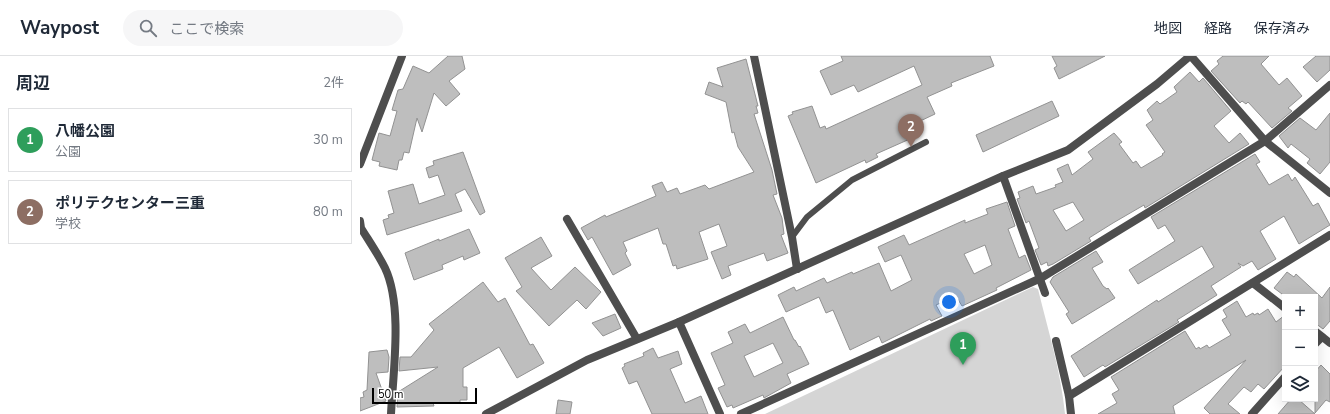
<!DOCTYPE html>
<html lang="ja">
<meta charset="utf-8">
<style>
body{margin:0;font-family:"Nunito Sans","Noto Sans JP",sans-serif;background:#f6f6f7;color:#1f2937}
.controls{position:absolute;right:12px;bottom:12px;display:grid;overflow:hidden;border-radius:0px;box-shadow:0 4px 16px #0002}
.controls button{width:36px;height:36px;display:grid;place-items:center;padding:0;border:0;border-bottom:1px solid #e0e1e3;background:#fff;color:#1f2937;font:20px sans-serif}
.scale{position:absolute;left:12px;bottom:10px;width:105px;box-sizing:border-box;padding-left:4px;border:2px solid #000;border-top:0;font-size:11px;line-height:14px;white-space:nowrap;color:#000;-webkit-text-stroke:3px #fff;paint-order:stroke}
.you{position:absolute;left:589px;top:246px;width:14px;height:14px;margin:-10px;border:3px solid #fff;border-radius:50%;background:#1a73e8;box-shadow:0 0 0 6px #1a73e833}
.badge{display:grid;place-items:center;width:26px;height:26px;border-radius:50%;background:#7c3aed;color:#fff;font-size:13px;font-weight:700}
.pin{position:absolute;translate:-50% -33px;filter:drop-shadow(0 1px 2px #0008)}
.pin::after{content:'';position:absolute;top:21px;width:14px;height:12px;background:inherit;clip-path:polygon(0 0,100% 0,50% 100%)}
.list{margin:0;padding:0;list-style:none}
h2{display:flex;justify-content:space-between;align-items:center;height:52px;margin:0;padding:0 16px;font-size:17px}
h2 small{font-size:13px;font-weight:400;color:#747a83}
.list li{display:grid;grid-template-columns:26px 1fr auto;gap:12px;align-items:center;box-sizing:border-box;height:64px;margin:0 8px 8px;padding:0 8px;border:1px solid #e0e1e3;border-radius:0px}
.list b{display:block;font-size:15px;white-space:nowrap}
.list p{margin:0;font-size:13px;white-space:nowrap;color:#747a83}
.list em{font-size:13px;font-style:normal;color:#747a83}
.icon{flex:none;width:22px;height:22px;fill:none;stroke:currentColor;stroke-width:2;stroke-linecap:round;stroke-linejoin:round}
.map{position:relative;flex:none;width:970px;height:358px;overflow:hidden}
header{display:flex;align-items:center;gap:24px;box-sizing:border-box;height:56px;padding:0 20px;background:#fff;border-bottom:1px solid #e0e1e3}
header strong{font-size:19px}
nav{display:flex;gap:22px;margin-inline-start:auto;font-size:14px}
.search{width:280px;height:36px;background:#f6f6f7;display:flex;align-items:center;gap:10px;box-sizing:border-box;padding:0 14px;border-radius:22px;color:#747a83;font-size:15px}
main{display:flex}
aside{flex:1;background:#fff}
.map>svg:first-child{display:block}
</style>
<header>
<strong>Waypost</strong>
<div class="search"><svg class="icon" aria-label="search" viewBox="0 0 24 24"><circle cx="10" cy="10" r="6"/><path d="M15 15l6 6"/></svg>ここで検索</div>
<nav><a>地図</a><a>経路</a><a>保存済み</a></nav>
</header>
<main>
<aside>
<h2>周辺<small>2件</small></h2>
<ul class="list">
<li><span class="badge" style="background:#2e9e5b">1</span><div><b>八幡公園</b><p>公園</p></div><em>30 m</em></li>
<li><span class="badge" style="background:#8d6e63">2</span><div><b>ポリテクセンター三重</b><p>学校</p></div><em>80 m</em></li>
</ul>
</aside>
<div class="map">
<svg width="970" height="358" viewBox="0 0 970 358">
<rect width="100%" height="100%" fill="#fff"/>
<path fill="#d5d5d5" d="M673 231 678 233C688 274 701 316 705 358H405Z"/>
<g fill="#bebebe" stroke="#929292" fill-rule="evenodd">
<path d="M88 0H102L105 13 89 25 100 38 86 50 74 37 62 76 57 62 49 97 44 96 42 104H39L37 114 19 110 20 106 12 104 19 77 30 80 37 55 32 54 38 34 43 33 53 10 69 17Z"/>
<path d="M481 0H630L634 10 591 27 592 30 567 41 575 58 556 67 561 78 516 98 518 101 506 107 505 104 456 127 428 60 433 58 432 56 452 50 460 72 465 70 466 73 562 29 554 10 498 36 494 29 471 39 460 15 483 5Z"/>
<path d="M692 0H745L699 23 694 12 697 10Z"/>
<path d="M863 0H909L901 8 919 29 927 22 942 40 928 52 932 55 912 72 888 46 886 48 882 45 880 47 851 15 859 8 857 5Z"/>
<path d="M956 0H970V14L957 26 943 11Z"/>
<path d="M386 3 398 50H396L398 57 394 58 412 114 417 138 413 139 422 162 424 178 421 179 428 197 407 205 404 197 368 210 371 219 362 223 351 196 367 190 359 168 339 176 348 203 317 213 316 209 313 210 306 188H303L298 172 263 186 267 195 265 197 271 209 253 219 232 181 228 184 221 172 245 159 246 161 296 140 292 130 302 126 307 136 317 132 320 138 345 129 349 133 394 116 378 91 374 76 372 77 366 46 345 38 349 26 363 31 357 12Z"/>
<path d="M830 16 839 26 843 22 871 55 854 70 869 87 880 77 889 88 785 152 784 149 753 167 729 182 731 185 693 208 688 210 687 206 681 209 675 194 679 192 669 165 666 167 657 143 660 142 658 136 673 130 676 138 696 131 695 129 703 126 697 113 708 108 712 119 733 103 728 96 754 77 762 86 759 88 773 107 776 105 781 112 803 99 802 98 805 96 786 69 793 64 787 54 797 45 800 48 817 36 814 31ZM713 146 724 164 706 175 693 154Z"/>
<path d="M692 45 699 60 623 96 616 79Z"/>
<path d="M970 57V106L960 118 947 107 950 103 931 88 928 92 919 80 940 62 956 74Z"/>
<path d="M103 96 125 156 120 159 105 133 95 138 102 155 27 179 23 164 29 162 28 159 34 157 28 135 53 128 59 148 85 139 78 119 69 122 66 112 74 109 73 105Z"/>
<path d="M895 98 900 106 896 108 909 129 928 118 932 125 935 121 953 150 958 147 970 169 939 188 924 160 900 175 916 203 898 214 892 205 883 210 878 207 881 211 851 230 857 239 817 264 819 266 745 311 743 309 724 321 711 300 797 244 798 246 854 211 842 190 778 228 769 214 815 185 805 169 798 173 791 161Z"/>
<path d="M647 146 655 170 648 173 659 202 665 199 671 214 636 232 637 234 602 250 596 240 576 249 582 260 571 265 570 263 522 287 519 280 490 294 473 254 466 257 459 241 426 256 418 239 434 231 436 235 464 222 467 227 492 216 493 218 519 207 531 235 552 224 541 199 525 206 518 191 544 179 549 189 605 164V167L628 158 626 153ZM625 189 632 209 614 218 604 198Z"/>
<path d="M109 173 120 197 104 204 103 200 82 209 83 213 54 224 45 197 79 183V185Z"/>
<path d="M181 181 192 200 171 212 191 234 215 211 241 236 226 253 217 244 189 270 156 235 162 231 145 202Z"/>
<path d="M736 195 743 206 732 212 743 230 747 233 748 232 755 242 712 268 706 258 709 256 690 226 693 221Z"/>
<path d="M927 216 934 221 936 218 962 242 970 231V265L963 273 955 267V241H926L914 232Z"/>
<path d="M123 226 138 246 145 242 170 289 173 288 184 307 157 322 139 291 103 312V331H107V344H100V347H73L74 350 37 351 38 336 78 311 39 315 40 301H51L74 274 69 268Z"/>
<path d="M877 245 886 261 893 257 894 259 898 257 899 259 908 253 916 266 925 259V310L904 333 898 328 891 336 884 331 868 348 880 358H850L844 352 886 304 813 350 815 358H738L757 347 752 338 759 334 751 321 825 275 836 293 839 291 840 293 847 289 849 292 871 279 862 264 867 261 863 254Z"/>
<path d="M255 258 261 272 243 280 232 267Z"/>
<path d="M423 261 434 284H435L439 291 440 290 449 308 427 318 431 327 404 342 403 339 373 352 372 349 367 351 358 332 365 329 351 297 373 287 368 276 385 268 390 277ZM413 287 423 307 394 321 384 300Z"/>
<path d="M293 292 298 302 318 295 322 308 310 313 325 347 341 340 348 358H292L277 325 269 328 262 312 265 310 264 308 284 300 283 297Z"/>
<path d="M27 294 29 301 28 316 16 317 26 345 0 355V342L4 341 3 336 7 334 9 296Z"/>
<path d="M961 309 970 318V346L966 344 955 357V316Z"/>
<path d="M931 343H938L955 358H918Z"/>
<path d="M198 344 212 346 210 358H196Z"/>
</g>
<g fill="none" stroke-linecap="round" stroke-linejoin="round">
<path stroke="#4e4e4e" stroke-width="6" d="M432 181 447 161 492 124 566 86"/>
<g stroke="#4e4e4e" stroke-width="8">
<path d="M394 0 432 181 437 213"/>
<path d="M831 0 905 85 970 137"/>
<path d="M0 108 42 0"/>
<path d="M643 120 685 237"/>
<path d="M207 163 277 283"/>
<path d="M0 165 1 172C9 185 18 198 25 212 43 250 33 316 31 358"/>
<path d="M893 227 925 252"/>
<path d="M319 266 360 358"/>
<path d="M955 275 970 287"/>
<path d="M696 285 709 340 711 358"/>
<path d="M955 288 962 281"/>
<path d="M709 340 970 179"/>
<path d="M381 358 681 222 905 85 970 29"/>
<path d="M892 358 925 321"/>
</g>
<path stroke="#4e4e4e" stroke-width="8" d="M126 358 227 304 319 266 643 120 708 94 797 28 830 0"/>
</g>
</svg>
<div class="controls">
<button>+</button>
<button>−</button>
<button><svg class="icon" aria-label="layers" viewBox="0 0 24 24"><path d="M12 4l9 5-9 5-9-5zM3 14l9 5 9-5"/></svg></button>
</div>
<div class="scale">50 m</div>
<div class="you"></div>
<div class="pin badge" style="left:603px;top:309px;background:#2e9e5b">1</div>
<div class="pin badge" style="left:551px;top:91px;background:#8d6e63">2</div>
</div>
</main>
